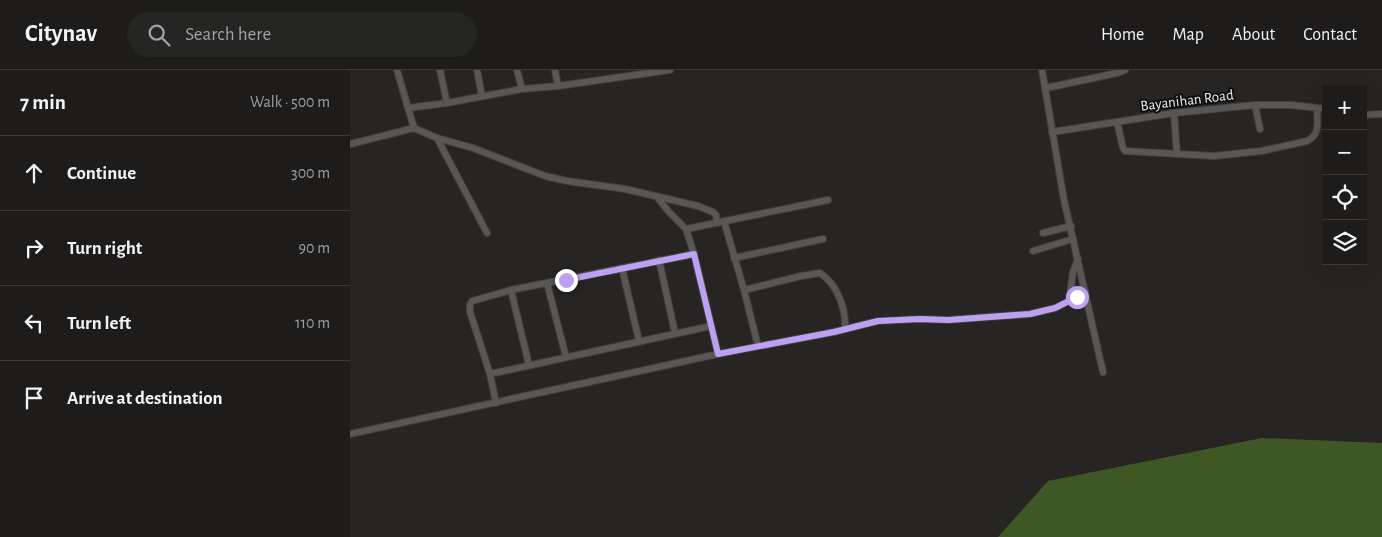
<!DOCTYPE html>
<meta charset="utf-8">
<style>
body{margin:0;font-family:"Alegreya Sans",sans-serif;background:#252523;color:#f1f3f6}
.controls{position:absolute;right:15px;top:15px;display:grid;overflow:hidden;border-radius:0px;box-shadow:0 5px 20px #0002}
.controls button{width:45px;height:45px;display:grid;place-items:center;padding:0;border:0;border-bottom:1px solid #3b3a39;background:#1d1c1a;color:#f1f3f6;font:25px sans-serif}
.stop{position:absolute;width:15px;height:15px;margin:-11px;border:4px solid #bca0f2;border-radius:50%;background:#fff}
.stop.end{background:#bca0f2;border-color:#fff;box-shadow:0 1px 5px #0008}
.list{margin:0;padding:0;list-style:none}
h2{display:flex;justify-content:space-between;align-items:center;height:65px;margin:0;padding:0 20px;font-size:21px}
h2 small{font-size:16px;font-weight:400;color:#a0a1a2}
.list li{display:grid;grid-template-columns:32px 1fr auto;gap:15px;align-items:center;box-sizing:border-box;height:75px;padding:0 20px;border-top:1px solid #3b3a39}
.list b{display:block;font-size:19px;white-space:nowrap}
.list em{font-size:16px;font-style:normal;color:#a0a1a2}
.icon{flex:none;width:28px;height:28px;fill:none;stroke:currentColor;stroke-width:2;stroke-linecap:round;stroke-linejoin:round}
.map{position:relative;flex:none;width:1032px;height:467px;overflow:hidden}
header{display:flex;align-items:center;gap:30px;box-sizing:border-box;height:70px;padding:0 25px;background:#1d1c1a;border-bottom:1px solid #3b3a39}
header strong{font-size:24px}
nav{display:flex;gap:28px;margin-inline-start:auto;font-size:18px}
.search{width:350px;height:45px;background:#252523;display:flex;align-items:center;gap:12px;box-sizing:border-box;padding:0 18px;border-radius:28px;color:#a0a1a2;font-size:19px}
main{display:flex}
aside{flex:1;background:#1d1c1a}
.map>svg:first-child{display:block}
</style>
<header>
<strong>Citynav</strong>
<div class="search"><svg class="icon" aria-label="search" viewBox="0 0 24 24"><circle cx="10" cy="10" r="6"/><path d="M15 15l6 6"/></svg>Search here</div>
<nav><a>Home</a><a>Map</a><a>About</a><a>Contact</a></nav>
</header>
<main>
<aside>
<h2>7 min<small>Walk · 500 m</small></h2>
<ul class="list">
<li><svg class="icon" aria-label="ahead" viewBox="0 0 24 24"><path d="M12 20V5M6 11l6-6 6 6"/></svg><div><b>Continue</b></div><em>300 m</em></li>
<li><svg class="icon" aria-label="right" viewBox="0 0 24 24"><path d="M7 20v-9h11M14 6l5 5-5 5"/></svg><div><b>Turn right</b></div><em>90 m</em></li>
<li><svg class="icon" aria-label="left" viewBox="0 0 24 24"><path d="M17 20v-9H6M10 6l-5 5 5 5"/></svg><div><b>Turn left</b></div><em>110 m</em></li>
<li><svg class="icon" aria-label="arrive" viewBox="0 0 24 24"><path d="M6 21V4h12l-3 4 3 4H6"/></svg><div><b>Arrive at destination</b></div></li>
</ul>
</aside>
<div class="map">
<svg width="1032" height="467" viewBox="0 0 1032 467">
<rect width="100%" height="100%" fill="#272523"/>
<path fill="#3e5825" d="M912 368 1032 373V467H648L698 411Z"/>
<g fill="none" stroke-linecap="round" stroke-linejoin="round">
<g stroke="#413f3e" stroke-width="8">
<g id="minor">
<path d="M47 0 64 58"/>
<path d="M90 0 97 33"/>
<path d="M127 0 132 26"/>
<path d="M167 0 172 19"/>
<path d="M205 0 208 16"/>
<path d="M692 0 714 130 753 302"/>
<path d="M696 18 767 3 775 0"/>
<path d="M905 35 910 59"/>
<path d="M58 38 97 33 172 19 208 16 320 0"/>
<path d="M824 43 827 84"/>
<path d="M1013 45 1032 44"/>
<path d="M767 52 773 78 775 81 864 86 911 81 957 71C971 64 967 52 967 38"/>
<path d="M64 58 87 68 123 78 195 106 217 111 275 119 348 136 363 142 366 145 367 153"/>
<path d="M702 62 824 43 884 37 905 35H942L976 39"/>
<path d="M87 68 137 163"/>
<path d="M0 74 64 58"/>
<path d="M307 127 319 142 336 159 344 184 368 284"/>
<path d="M374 151 394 220 408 276"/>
<path d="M336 159 478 130"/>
<path d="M693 163 721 156"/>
<path d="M683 181 723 169"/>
<path d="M384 188 473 169"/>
<path d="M309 190 325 263"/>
<path d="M272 198 289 271"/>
<path d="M197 213 216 287"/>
<path d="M161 220 179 295"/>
<path d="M394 220 451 206 470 203C488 215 496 239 495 259"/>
<path d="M719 231 723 202 728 189"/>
<path d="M140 304 361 256"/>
<path d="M146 333 140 304 120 242V235L122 231 161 220 344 184"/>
<path d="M0 364 368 284 484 262 528 251 570 249 598 250 680 244 705 238 727 227 735 221"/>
</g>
</g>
<use href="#minor" stroke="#595755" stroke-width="6"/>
</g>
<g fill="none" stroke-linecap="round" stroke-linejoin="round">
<path stroke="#bca0f2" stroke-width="6" d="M216 210 344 184 368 284 484 262 528 251 570 249 598 250 680 244 705 238 727 227"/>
</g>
<g text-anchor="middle" stroke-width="4" stroke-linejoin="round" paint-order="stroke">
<g font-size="15" fill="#edebea" stroke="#0f0e0e">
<text transform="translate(837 30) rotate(-7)" y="5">Bayanihan Road</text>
</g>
</g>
</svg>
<div class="controls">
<button>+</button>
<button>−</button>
<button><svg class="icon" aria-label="locate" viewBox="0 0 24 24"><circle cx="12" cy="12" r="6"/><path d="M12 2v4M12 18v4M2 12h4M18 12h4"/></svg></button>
<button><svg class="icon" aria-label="layers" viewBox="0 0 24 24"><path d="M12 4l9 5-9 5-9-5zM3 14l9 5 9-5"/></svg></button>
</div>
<div class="stop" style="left:727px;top:227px"></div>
<div class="stop end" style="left:216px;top:210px"></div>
</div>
</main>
